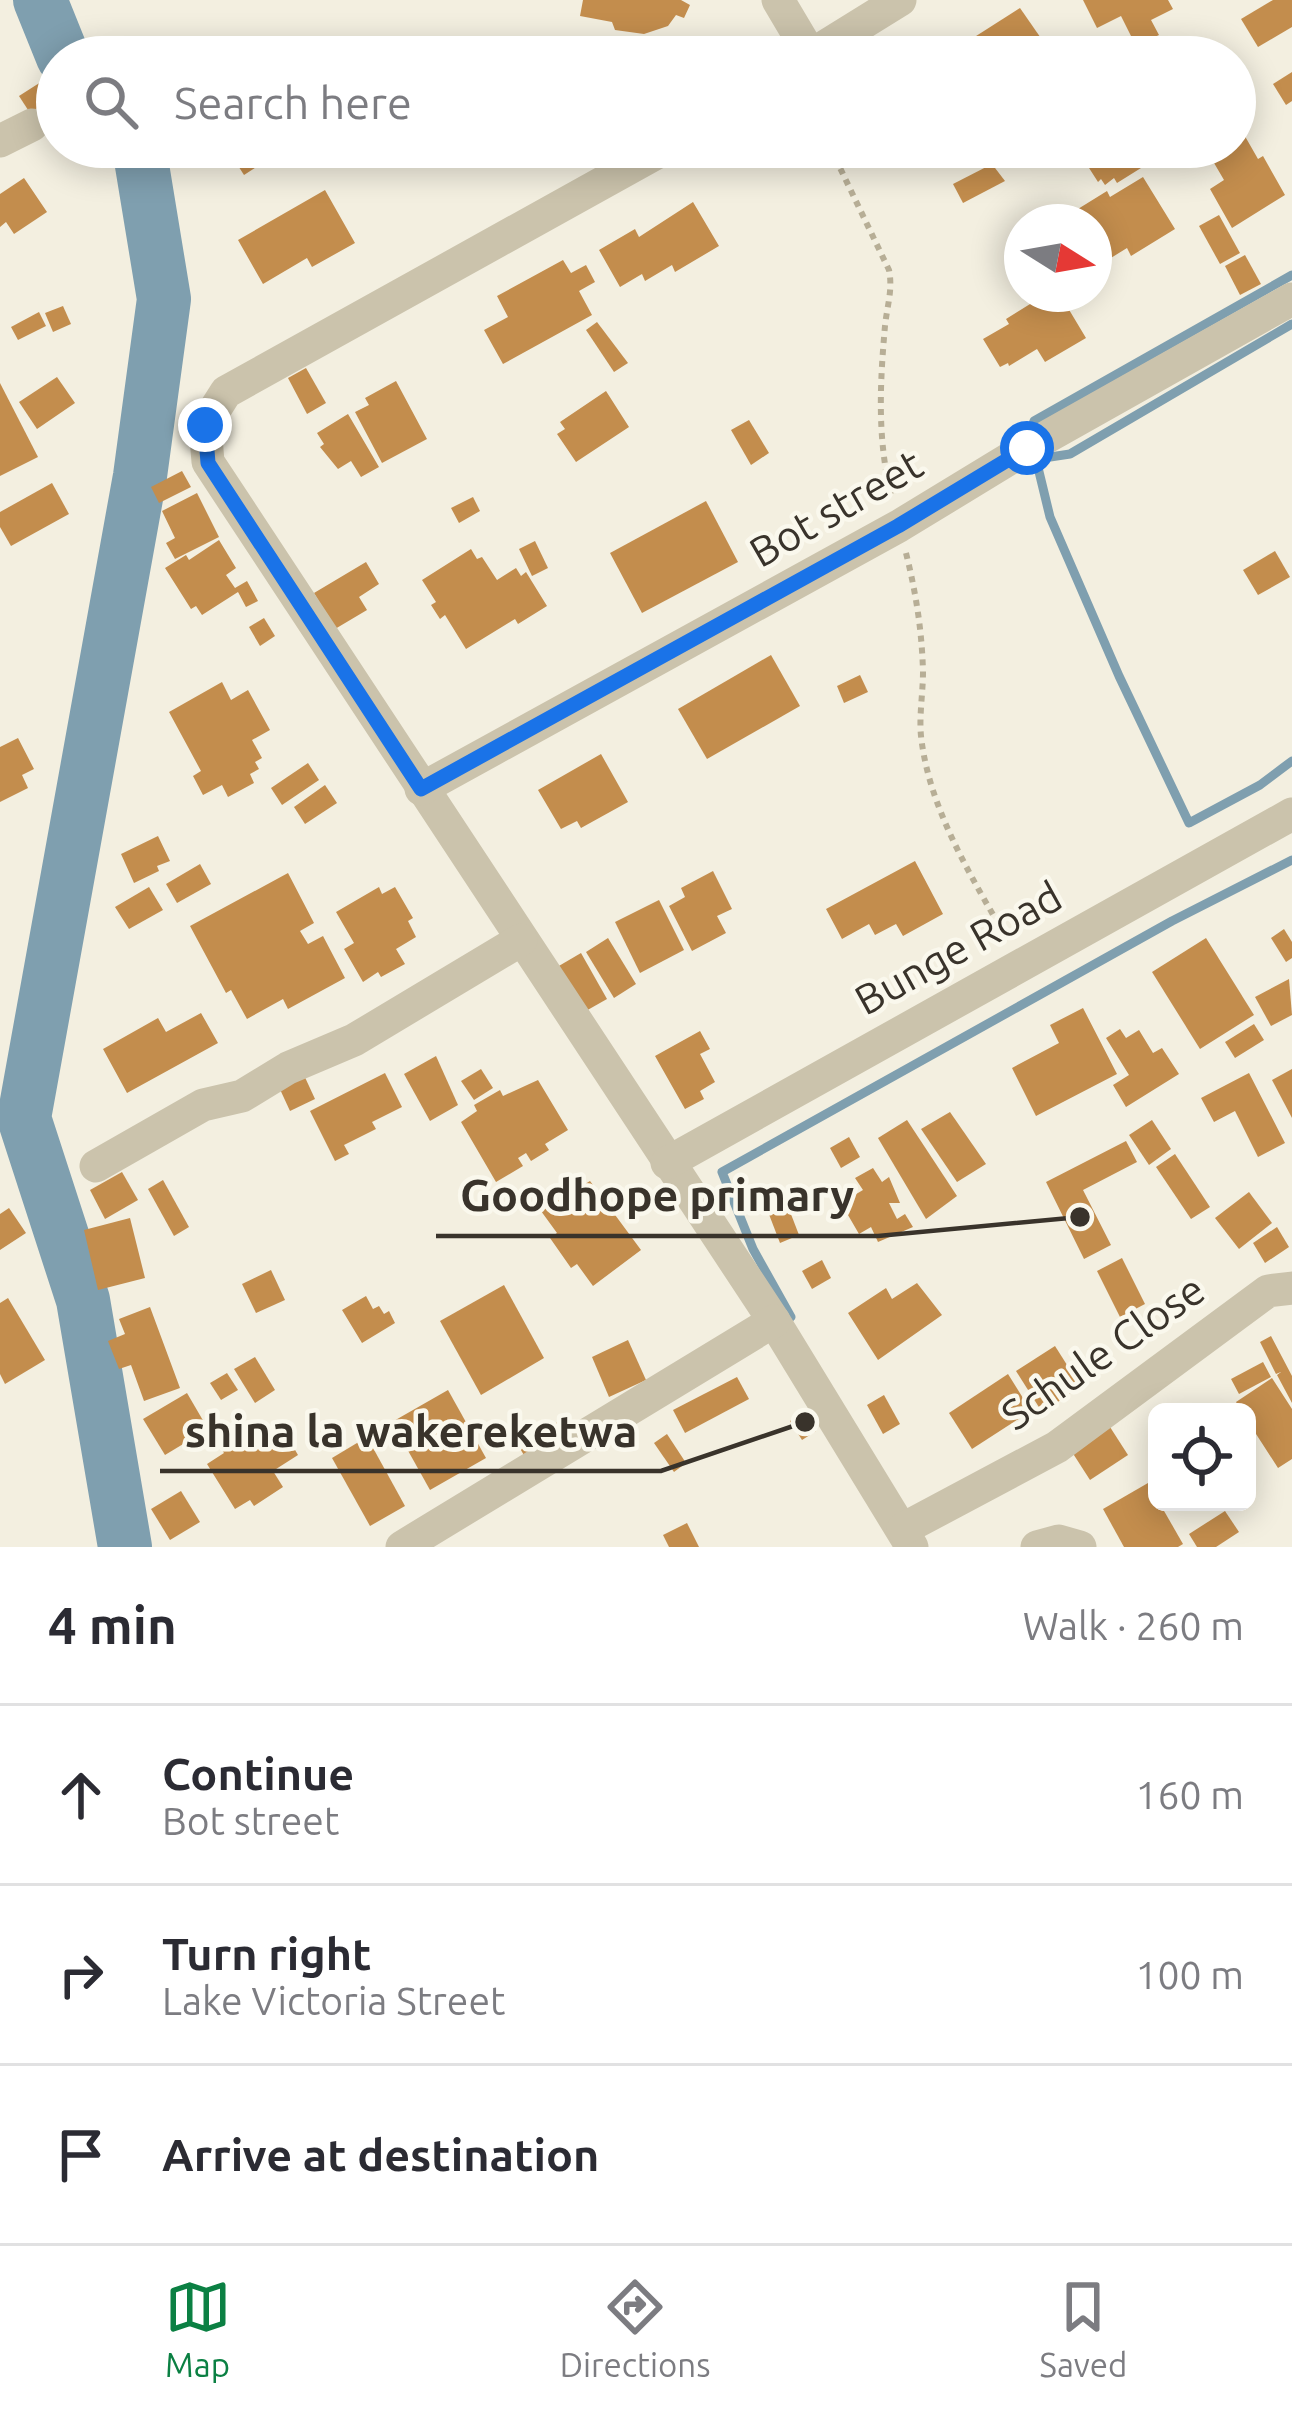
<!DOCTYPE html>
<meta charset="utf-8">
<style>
body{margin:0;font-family:Ubuntu,sans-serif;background:#f7f7f7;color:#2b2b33}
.controls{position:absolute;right:36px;bottom:36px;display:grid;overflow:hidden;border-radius:18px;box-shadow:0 6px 30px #0003}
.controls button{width:108px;height:108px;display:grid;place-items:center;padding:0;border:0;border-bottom:3px solid #e1e1e2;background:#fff;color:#2b2b33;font:60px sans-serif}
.compass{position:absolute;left:1004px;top:204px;width:108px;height:108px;border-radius:50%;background:#fff;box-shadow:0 6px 30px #0003;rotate:101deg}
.stop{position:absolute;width:36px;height:36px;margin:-27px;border:9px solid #1a73e8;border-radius:50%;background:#fff}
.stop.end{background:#1a73e8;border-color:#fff;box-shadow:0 3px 12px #0008}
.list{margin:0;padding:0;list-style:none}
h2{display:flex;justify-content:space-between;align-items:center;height:156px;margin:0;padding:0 48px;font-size:51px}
h2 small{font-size:39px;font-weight:400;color:#7c7c81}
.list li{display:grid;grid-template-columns:78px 1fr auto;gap:36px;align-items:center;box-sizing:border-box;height:180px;padding:0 48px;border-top:3px solid #e1e1e2}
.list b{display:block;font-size:45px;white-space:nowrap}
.list p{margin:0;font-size:39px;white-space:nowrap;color:#7c7c81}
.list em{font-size:39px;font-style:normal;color:#7c7c81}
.icon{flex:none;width:66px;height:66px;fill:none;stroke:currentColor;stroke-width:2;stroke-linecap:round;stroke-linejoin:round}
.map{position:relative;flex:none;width:1292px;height:1547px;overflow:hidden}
.search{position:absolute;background:#fff;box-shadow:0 6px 30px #0003;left:36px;right:36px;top:36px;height:132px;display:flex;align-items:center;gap:30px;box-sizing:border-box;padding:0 42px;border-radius:66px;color:#7c7c81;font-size:45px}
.sheet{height:696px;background:#fff}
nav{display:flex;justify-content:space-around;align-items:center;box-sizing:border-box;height:168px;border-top:3px solid #e1e1e2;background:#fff;font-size:33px;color:#7c7c81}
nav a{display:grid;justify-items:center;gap:6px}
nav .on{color:#0b8043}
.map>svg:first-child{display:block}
</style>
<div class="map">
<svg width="1292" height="1547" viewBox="0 0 1292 1547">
<rect width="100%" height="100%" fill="#f3efe0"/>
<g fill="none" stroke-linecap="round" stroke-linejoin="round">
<g stroke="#7f9faf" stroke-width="9">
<path d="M1029 434 1034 421 1292 275"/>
<path d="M1034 451 1050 517 1119 676 1189 823 1260 785 1292 761"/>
<path d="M1037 459 1070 454 1292 324"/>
<path d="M791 1317 753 1249 722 1172 1172 921 1292 860"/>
</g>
<g stroke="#7f9faf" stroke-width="54">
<path d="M40 0 63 57"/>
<path d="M125 1547 83 1300 24 1118 140 476 164 299 139 147"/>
</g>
</g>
<g fill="#c38d4d">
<path d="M583 0H681L690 5 684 18 676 15 668 26 644 34 615 30 612 22 580 16Z"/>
<path d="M1083 0H1168L1173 9 1151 20 1159 35 1136 46 1121 16 1097 28Z"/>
<path d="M1273 0H1292V27L1258 47 1241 19Z"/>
<path d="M1020 8 1054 57H954L951 52Z"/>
<path d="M1292 72V101L1286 105 1273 84Z"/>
<path d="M55 73 57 95 30 113 19 96Z"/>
<path d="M1235 108 1247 128 1242 131 1258 159 1263 156 1285 195 1232 228 1210 189 1224 180 1207 151 1186 164 1176 147H1235Z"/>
<path d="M226 147H251L261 164 244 175Z"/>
<path d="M1097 147H1148L1153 155 1138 164 1141 168 1117 183 1114 178 1105 185 1101 179 1098 182 1082 157Z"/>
<path d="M992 164 1005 181 963 203 953 184Z"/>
<path d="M1143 177 1175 229 1131 256 1127 248 1106 261 1097 247 1094 249V222H1068L1065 217 1107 191 1110 197Z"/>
<path d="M24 178 47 212 14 234 6 222 0 227V194Z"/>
<path d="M325 190 355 243 312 267 307 258 263 284 238 240Z"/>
<path d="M693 202 719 246 675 272 672 265 645 281 642 274 620 287 599 250 635 229 639 237Z"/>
<path d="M1219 215 1240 253 1220 264 1199 226Z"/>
<path d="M1245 255 1261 284 1240 295 1225 266Z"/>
<path d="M563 260 571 273 586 265 595 282 579 291 592 315 503 364 484 330 508 317 497 296Z"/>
<path d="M1043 296 1052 310 1065 303 1086 338 1045 362 1037 349 1009 366 1008 363 1000 367 983 339 1009 324 1006 319Z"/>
<path d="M63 306 71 324 53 332 45 313Z"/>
<path d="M39 312 46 326 18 340 11 327Z"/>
<path d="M597 322 628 363 614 372 586 330Z"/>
<path d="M306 368 326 403 307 414 288 378Z"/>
<path d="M57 377 75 403 37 429 19 402Z"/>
<path d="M396 381 427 439 382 463 355 412 369 405 365 398Z"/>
<path d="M0 383 38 457 0 476Z"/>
<path d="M606 391 629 427 576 462 557 434 565 429 560 422Z"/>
<path d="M348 414 379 467 361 477 351 461 338 469 320 447 324 444 317 433Z"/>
<path d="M749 420 769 453 751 465 731 430Z"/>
<path d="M182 471 191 487 159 503 151 487Z"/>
<path d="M52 483 69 514 11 546 0 527V512Z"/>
<path d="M197 493 219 537 175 559 166 543 175 538 162 511Z"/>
<path d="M473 497 480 511 459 523 451 508Z"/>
<path d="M706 501 738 562 642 613 610 553Z"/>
<path d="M219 540 236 568 226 575 235 588 247 581 258 601 246 607 238 592 202 615 196 606 191 609 165 568 186 555 189 560Z"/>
<path d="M535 541 548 568 532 576 519 549Z"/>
<path d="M471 549 477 559 482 557 497 580 516 568 521 576 526 572 547 606 518 624 515 619 466 649 445 615 440 619 431 605 436 602 422 580Z"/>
<path d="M1275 551 1290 577 1258 595 1243 570Z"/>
<path d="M366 562 379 584 359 597 367 610 335 629 314 593Z"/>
<path d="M264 618 275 636 260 646 249 627Z"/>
<path d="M771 655 800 706 707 759 678 709Z"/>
<path d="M860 675 868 692 844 703 837 686Z"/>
<path d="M222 682 231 700 248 690 270 730 252 740 262 758 255 762 259 769 250 774 254 783 228 797 222 785 203 795 193 776 201 771 169 712Z"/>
<path d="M18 738 34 769 22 775 28 788 0 802V747Z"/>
<path d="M601 754 628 802 581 828 577 821 561 829 538 790Z"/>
<path d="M308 763 319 780 282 805 271 788Z"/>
<path d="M325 785 337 803 305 824 294 807Z"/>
<path d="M158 836 170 861 157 866 159 871 134 883 121 854Z"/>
<path d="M915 861 943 914 903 936 896 924 875 935 869 924 842 939 826 909Z"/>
<path d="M200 864 211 884 177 903 166 884Z"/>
<path d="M713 871 732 909 717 916 726 933 692 951 669 906 685 897 681 888Z"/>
<path d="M288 873 314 923 300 931 308 944 323 936 345 978 288 1009 283 999 247 1019 231 990 226 993 190 926Z"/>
<path d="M149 887 163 910 129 929 115 907Z"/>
<path d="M379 887 382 894 395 887 413 918 408 921 416 937 396 949 405 964 381 977 378 972 363 982 344 949 354 943 336 912Z"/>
<path d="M659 900 684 950 640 973 615 922Z"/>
<path d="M1284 929 1292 942V958L1286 962 1271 938Z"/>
<path d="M608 938 636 984 614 998 586 952Z"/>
<path d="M1206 938 1254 1015 1200 1049 1152 972Z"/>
<path d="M581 953 607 999 577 1016 552 970Z"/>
<path d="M1289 979 1292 1015 1271 1026 1255 997Z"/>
<path d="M1083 1008 1117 1074 1036 1116 1012 1068 1059 1043 1050 1025Z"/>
<path d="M201 1013 218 1043 127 1093 103 1049 158 1018 166 1032Z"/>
<path d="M1254 1024 1264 1040 1235 1058 1225 1042Z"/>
<path d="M1120 1029 1126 1038 1139 1030 1153 1053 1162 1048 1179 1074 1126 1107 1113 1085 1129 1075 1106 1038Z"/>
<path d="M700 1031 710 1049 700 1054 715 1082 700 1091 704 1099 685 1109 655 1056Z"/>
<path d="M436 1056 458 1105 430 1121 404 1074Z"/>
<path d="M481 1069 493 1088 474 1100 461 1081Z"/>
<path d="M1292 1069V1118L1272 1080Z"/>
<path d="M303 1073 315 1099 290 1111 278 1085Z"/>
<path d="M385 1073 402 1107 372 1122 376 1129 344 1145 349 1154 335 1161 310 1111Z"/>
<path d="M1249 1073 1285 1143 1258 1157 1235 1111 1214 1122 1201 1098Z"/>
<path d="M538 1080 568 1130 545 1144 549 1150 531 1161 526 1153 518 1158 523 1166 496 1182 461 1122 477 1111 474 1105 500 1090 503 1096Z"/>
<path d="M950 1112 986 1164 957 1182 921 1129Z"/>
<path d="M907 1120 957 1196 926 1219 878 1138Z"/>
<path d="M1152 1120 1171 1149 1149 1165 1129 1135Z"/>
<path d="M849 1137 860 1157 841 1168 830 1148Z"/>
<path d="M1126 1141 1137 1162 1083 1190 1111 1245 1084 1259 1046 1182Z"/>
<path d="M1175 1154 1210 1207 1191 1219 1156 1167Z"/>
<path d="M873 1168 882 1182 889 1177 900 1203H889L897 1219 905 1214 913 1227 878 1242 871 1227 859 1234 841 1203 863 1190 855 1178Z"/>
<path d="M122 1172 138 1200 105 1219 90 1190Z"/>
<path d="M163 1180 189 1227 174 1236 148 1189Z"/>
<path d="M590 1181 641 1250 593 1286 577 1264 571 1268 550 1238 557 1233 541 1211Z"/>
<path d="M1249 1192 1272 1223 1239 1249 1215 1218Z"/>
<path d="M784 1196 799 1235 780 1243 765 1204Z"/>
<path d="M9 1208 26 1233 0 1250V1214Z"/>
<path d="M130 1218 145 1278 98 1290 84 1230Z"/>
<path d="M1277 1227 1289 1247 1265 1263 1253 1243Z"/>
<path d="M1122 1258 1145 1304 1120 1317 1097 1271Z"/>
<path d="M822 1260 831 1278 812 1289 802 1271Z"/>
<path d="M271 1270 285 1300 256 1313 242 1284Z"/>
<path d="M917 1283 942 1315 878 1360 848 1313 886 1288 892 1299Z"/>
<path d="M504 1285 544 1358 481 1395 440 1321Z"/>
<path d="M366 1296 373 1309 379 1306 384 1314 389 1311 395 1323 362 1343 342 1310Z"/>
<path d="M8 1298 45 1360 5 1384 0 1374V1303Z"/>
<path d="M150 1307 180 1388 144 1401 131 1365 119 1369 108 1341 125 1334 119 1319Z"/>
<path d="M1271 1336 1292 1376V1403L1277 1375 1281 1372 1276 1374 1260 1342Z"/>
<path d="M628 1340 646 1380 609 1397 592 1357Z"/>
<path d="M1055 1346 1081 1387 1042 1412 1016 1371Z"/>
<path d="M255 1357 275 1390 255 1403 234 1369Z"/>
<path d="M1263 1362 1271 1377 1239 1394 1231 1379Z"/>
<path d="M227 1373 238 1390 221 1400 210 1383Z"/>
<path d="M1008 1374 1031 1411 972 1449 949 1413Z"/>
<path d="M737 1377 749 1399 685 1433 673 1410Z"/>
<path d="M1272 1378 1292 1409V1459L1278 1468 1247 1420V1412H1242L1236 1402Z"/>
<path d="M448 1390 486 1458 430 1490 392 1422Z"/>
<path d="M187 1393 208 1429 165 1455 143 1419Z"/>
<path d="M884 1395 900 1424 883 1434 867 1405Z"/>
<path d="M805 1412 816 1431 802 1440 790 1421Z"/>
<path d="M563 1419 570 1432 525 1457 518 1445Z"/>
<path d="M278 1421 298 1455 273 1471 283 1487 254 1506 250 1500 235 1509 207 1464 224 1453 220 1447 238 1436 239 1439 256 1428 260 1433Z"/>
<path d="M1110 1427 1128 1455 1090 1480 1072 1452Z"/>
<path d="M667 1434 686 1463 674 1472 654 1443Z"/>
<path d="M367 1437 405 1506 370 1526 332 1458Z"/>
<path d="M1148 1483 1183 1544 1178 1547H1124L1103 1509Z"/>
<path d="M181 1491 200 1522 170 1540 151 1509Z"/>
<path d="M1225 1511 1239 1532 1216 1547H1197L1189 1534Z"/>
<path d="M687 1523 699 1547H669L663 1535Z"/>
</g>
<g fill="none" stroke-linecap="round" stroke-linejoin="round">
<g stroke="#b7ae96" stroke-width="6" stroke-dasharray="6 6" stroke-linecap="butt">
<path d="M830 147 889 270C893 290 887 306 885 326 880 382 877 439 891 494"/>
<path d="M906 553C916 593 922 631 923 672 923 693 919 715 921 736 929 809 971 876 1007 939"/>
</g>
<g stroke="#cbc3ac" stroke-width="33">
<path d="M778 0 810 54"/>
<path d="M808 57 900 0"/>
<path d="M0 141 32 125"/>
<path d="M667 147 226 392 205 425 208 462 774 1321 912 1547"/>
<path d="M421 789 899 526 1027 448 1292 299"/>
<path d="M667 1163 1292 814"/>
<path d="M96 1166 203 1105 242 1096 288 1068 354 1040 521 940"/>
<path d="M903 1529 1057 1447 1268 1291 1292 1288"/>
<path d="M402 1547 774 1321"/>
<path d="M1037 1547 1059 1541 1080 1547"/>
</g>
</g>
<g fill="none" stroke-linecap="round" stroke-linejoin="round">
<path stroke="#1a73e8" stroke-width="15" d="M205 425 208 463 421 789 898 526 1027 448"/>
</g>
<g text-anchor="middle" stroke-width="9" stroke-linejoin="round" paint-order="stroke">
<g font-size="42" fill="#39332b" stroke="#faf8ed">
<text transform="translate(836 508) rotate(-30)" y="15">Bot street</text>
<text transform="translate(958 948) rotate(-29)" y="15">Bunge Road</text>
<text transform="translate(1103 1352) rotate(-35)" y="15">Schule Close</text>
</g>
</g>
<path fill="none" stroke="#39332b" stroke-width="4.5" d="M1080 1217L878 1236H436M805 1422L661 1471H160"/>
<g fill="#39332b" stroke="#faf8ed" stroke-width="4.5">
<circle cx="1080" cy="1217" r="12"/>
<circle cx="805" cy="1422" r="12"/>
</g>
<g font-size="45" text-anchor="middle" font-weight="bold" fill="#39332b" stroke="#faf8ed" stroke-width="9" stroke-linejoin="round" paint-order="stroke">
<text x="657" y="1211">Goodhope primary</text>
<text x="411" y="1447">shina la wakereketwa</text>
</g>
</svg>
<div class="controls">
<button><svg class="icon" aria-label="locate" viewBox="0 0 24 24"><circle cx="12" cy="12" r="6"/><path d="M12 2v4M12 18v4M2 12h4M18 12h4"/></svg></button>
</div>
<svg class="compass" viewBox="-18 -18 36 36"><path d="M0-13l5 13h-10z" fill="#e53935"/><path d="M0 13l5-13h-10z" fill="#7c7c81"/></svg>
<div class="stop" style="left:1027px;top:448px"></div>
<div class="stop end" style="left:205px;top:425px"></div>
<div class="search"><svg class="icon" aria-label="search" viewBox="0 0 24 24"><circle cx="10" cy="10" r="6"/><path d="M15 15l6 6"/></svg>Search here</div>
</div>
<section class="sheet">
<h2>4 min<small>Walk · 260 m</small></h2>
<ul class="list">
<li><svg class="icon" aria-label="ahead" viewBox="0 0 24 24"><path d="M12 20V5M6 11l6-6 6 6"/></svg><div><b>Continue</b><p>Bot street</p></div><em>160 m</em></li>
<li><svg class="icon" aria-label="right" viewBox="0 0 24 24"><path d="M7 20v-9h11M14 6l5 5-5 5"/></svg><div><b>Turn right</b><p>Lake Victoria Street</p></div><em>100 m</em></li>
<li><svg class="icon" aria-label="arrive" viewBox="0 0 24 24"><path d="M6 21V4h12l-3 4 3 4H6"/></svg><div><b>Arrive at destination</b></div></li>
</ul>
</section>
<nav>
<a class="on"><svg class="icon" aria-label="map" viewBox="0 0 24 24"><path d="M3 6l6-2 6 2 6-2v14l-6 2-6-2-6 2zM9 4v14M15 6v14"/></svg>Map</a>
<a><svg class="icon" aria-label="directions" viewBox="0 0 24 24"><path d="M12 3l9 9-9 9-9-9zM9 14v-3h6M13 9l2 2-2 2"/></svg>Directions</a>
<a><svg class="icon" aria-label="saved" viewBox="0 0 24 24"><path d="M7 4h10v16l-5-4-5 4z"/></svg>Saved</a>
</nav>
